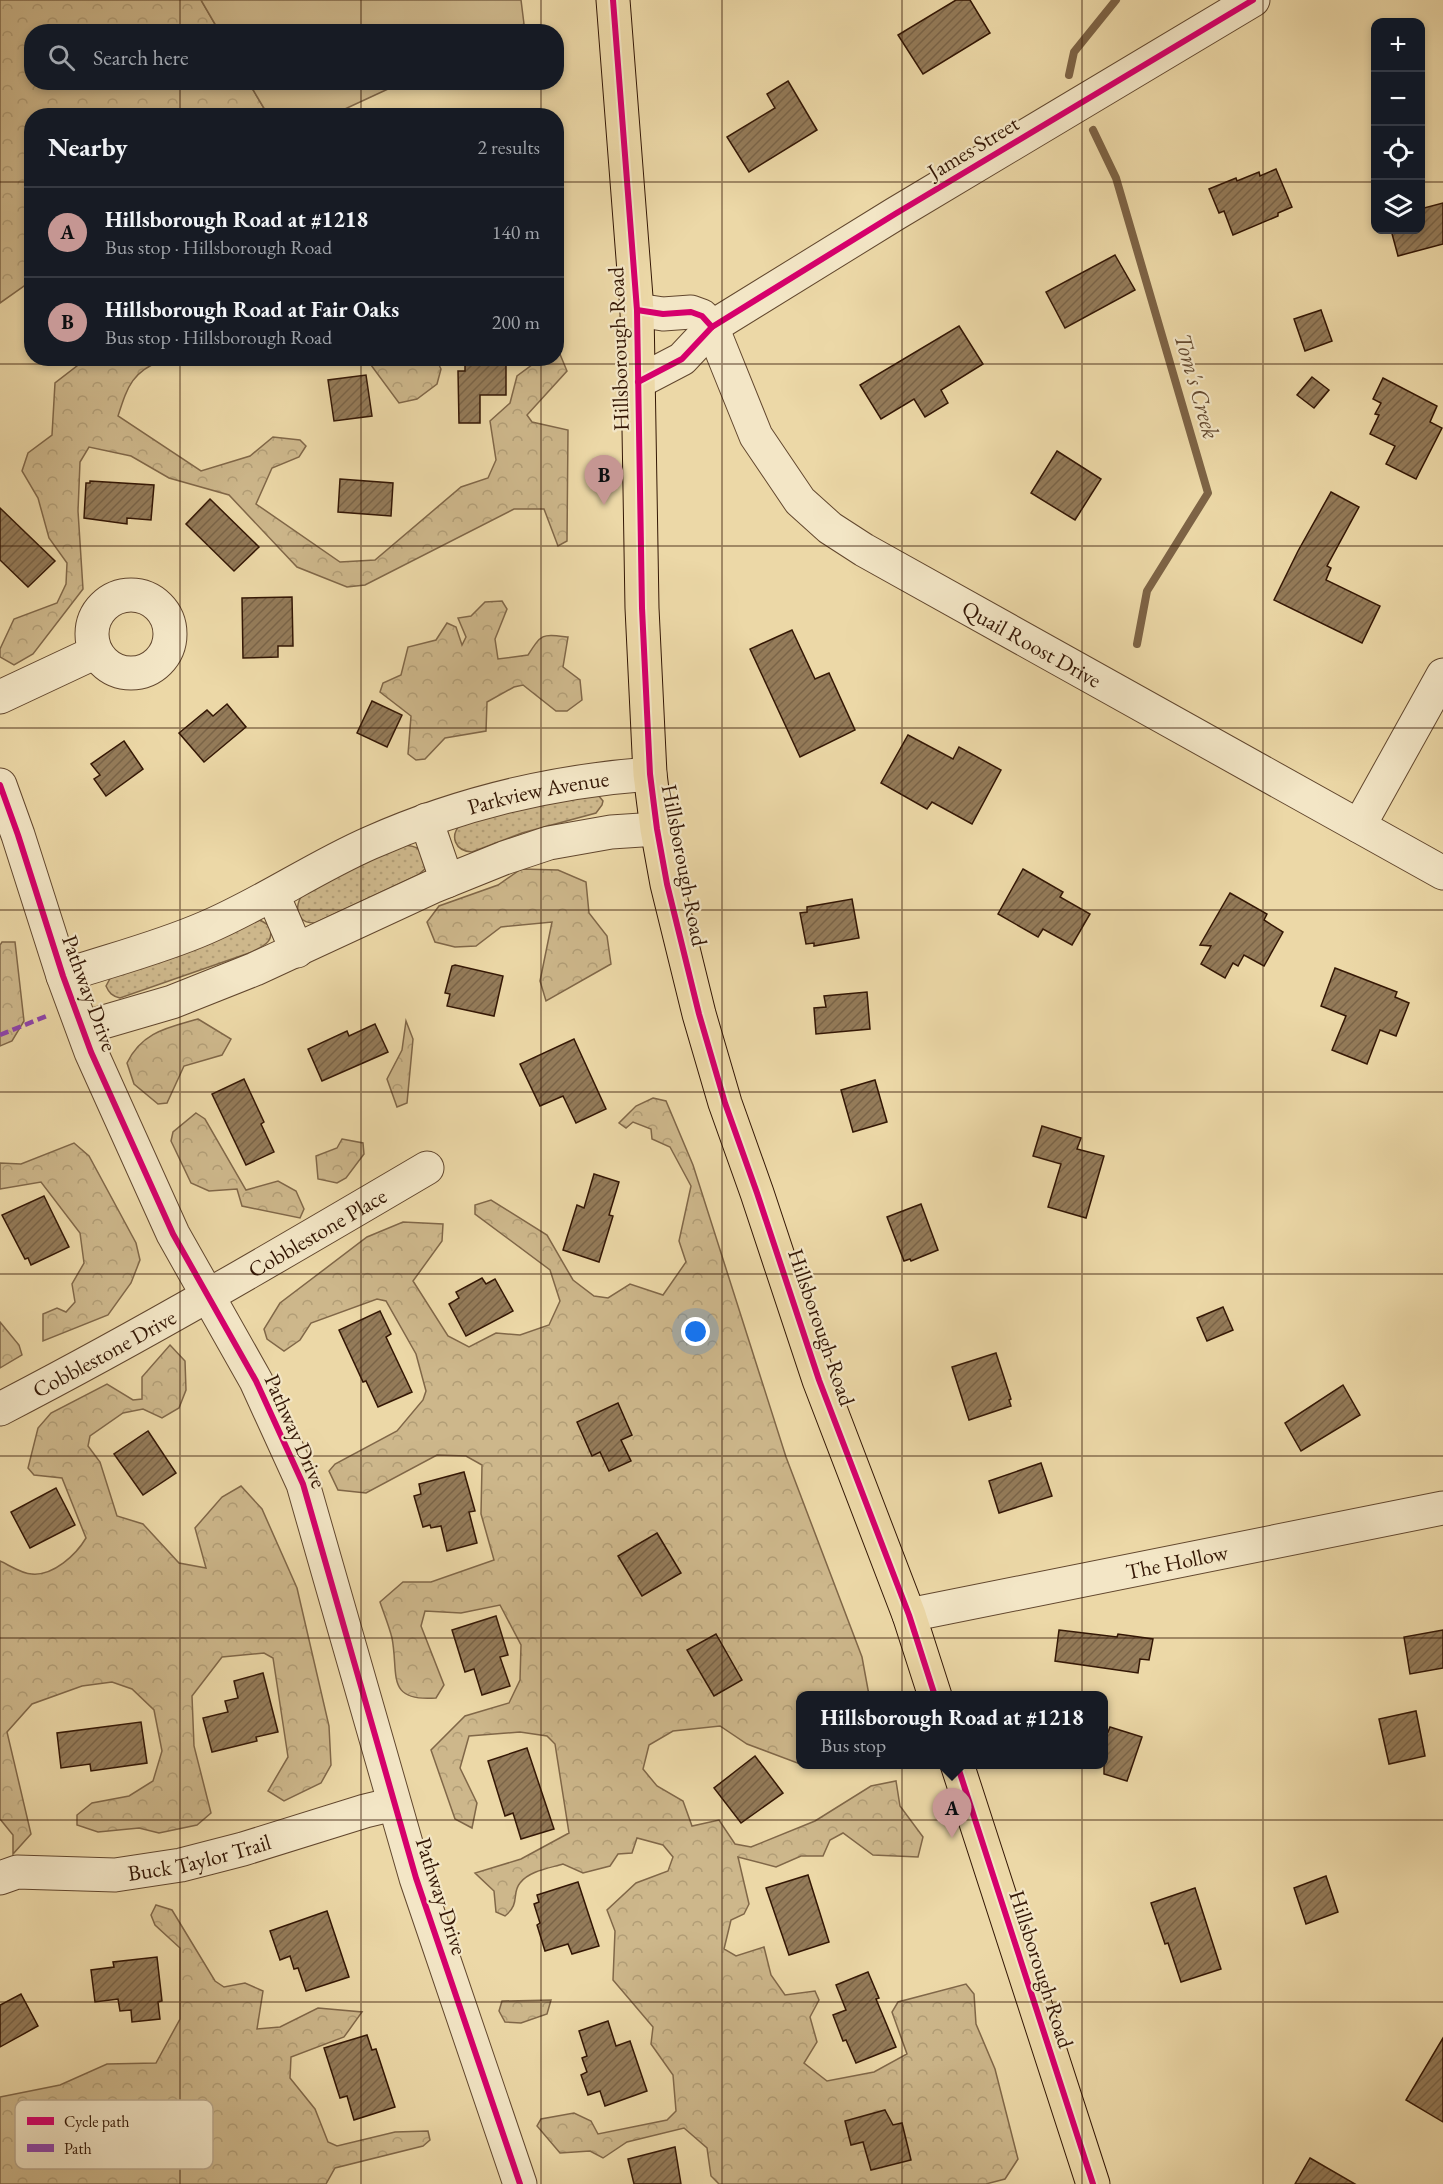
<!DOCTYPE html>
<meta charset="utf-8">
<style>
body{margin:0;font-family:"EB Garamond",serif;background:#242831;color:#f1f3f6}
.controls{position:absolute;right:18px;top:18px;display:grid;overflow:hidden;border-radius:12px;box-shadow:0 3px 9px #0003}
.controls button{width:54px;height:54px;display:grid;place-items:center;padding:0;border:0;border-bottom:2px solid #363941;background:#171b24;color:#f1f3f6;font:30px sans-serif}
.you{position:absolute;left:696px;top:1332px;width:21px;height:21px;margin:-15px;border:4px solid #fff;border-radius:50%;background:#1a73e8;box-shadow:0 0 0 9px #1a73e833}
.badge{display:grid;place-items:center;width:39px;height:39px;border-radius:50%;background:#c59692;color:#111;font-size:20px;font-weight:700}
.pin{position:absolute;translate:-50% -50px;filter:drop-shadow(0 2px 3px #0008)}
.pin::after{content:'';position:absolute;top:32px;width:21px;height:18px;background:inherit;clip-path:polygon(0 0,100% 0,50% 100%)}
.popup{position:absolute;left:796px;top:1691px;width:312px;height:78px;box-sizing:border-box;display:grid;place-content:center;border-radius:12px;background:#171b24;filter:drop-shadow(0 2px 4px #0005);font-size:20px;white-space:nowrap;color:#9ea1a6}
.popup b{font-size:22px;color:#f1f3f6}
.popup::after{content:'';position:absolute;left:50%;top:100%;margin-left:-12px;border:12px solid transparent;border-top-color:#171b24}
.list{margin:0;padding:0;list-style:none}
h2{display:flex;justify-content:space-between;align-items:center;height:78px;margin:0;padding:0 24px;font-size:26px}
h2 small{font-size:20px;font-weight:400;color:#9ea1a6}
.list li{display:grid;grid-template-columns:39px 1fr auto;gap:18px;align-items:center;box-sizing:border-box;height:90px;padding:0 24px;border-top:2px solid #363941}
.list b{display:block;font-size:22px;white-space:nowrap}
.list p{margin:0;font-size:20px;white-space:nowrap;color:#9ea1a6}
.list em{font-size:20px;font-style:normal;color:#9ea1a6}
.icon{flex:none;width:33px;height:33px;fill:none;stroke:currentColor;stroke-width:2;stroke-linecap:round;stroke-linejoin:round}
.map{position:relative;flex:none;width:1443px;height:2184px;overflow:hidden}
.search{position:absolute;background:#171b24;box-shadow:0 3px 9px #0003;left:24px;top:24px;width:540px;height:66px;display:flex;align-items:center;gap:15px;box-sizing:border-box;padding:0 21px;border-radius:24px;color:#9ea1a6;font-size:22px}
.panel{position:absolute;background:#171b24;box-shadow:0 3px 9px #0003;left:24px;top:108px;width:540px;height:258px;border-radius:24px}
.map>svg:first-child{display:block}
</style>
<div class="map">
<svg width="1443" height="2184" viewBox="0 0 1443 2184">
<defs>
<pattern id="grass-dots" width="8" height="8" patternUnits="userSpaceOnUse" patternTransform="scale(1.5)"><rect width="8" height="8" fill="#cdb78b"/><path d="M2 2h.1M6 6h.1" fill="none" stroke="#b19d76" stroke-width="1.8" stroke-linecap="round"/></pattern>
<pattern id="forest-crowns" width="20" height="18" patternUnits="userSpaceOnUse" patternTransform="scale(1.5)"><rect width="20" height="18" fill="#cdb78b"/><path d="M2 6a3 3 0 1 1 6 0M12 15a3 3 0 1 1 6 0" fill="none" stroke="#b19d76"/></pattern>
<pattern id="building-hatch" width="6" height="6" patternUnits="userSpaceOnUse" patternTransform="scale(1.5)"><rect width="6" height="6" fill="#947b59"/><path d="M-1 1l2-2M0 6l6-6M5 7l2-2" fill="none" stroke="#7a6448"/></pattern>
</defs>
<rect width="100%" height="100%" fill="#ecd8a7"/>
<filter id="stains"><feTurbulence type="fractalNoise" baseFrequency=".00333" numOctaves="4"/><feColorMatrix values="0 0 0 0 .2 0 0 0 0 .09 0 0 0 0 .02 0 0 0 .5 -.17"/></filter>
<radialGradient id="worn" r=".72"><stop offset=".6" stop-color="#630" stop-opacity="0"/><stop offset="1" stop-color="#630" stop-opacity=".3"/></radialGradient>
<g fill="url(#grass-dots)" stroke="#806748" stroke-width="1.5">
<path d="M598 795 603 801 602 805 596 813 522 833 472 852C455 851 449 836 461 824L536 804Z"/>
<path d="M402 845C422 846 421 850 426 868L418 875 315 923C308 923 303 922 299 915 296 909 298 899 304 894 327 874 373 858 402 845Z"/>
<path d="M260 920 270 926C274 942 265 945 252 952L120 998C112 996 109 993 106 986L112 975Z"/>
</g>
<g fill="url(#forest-crowns)" stroke="#806748" stroke-width="1.5">
<path d="M0 0H201L219 31 32 32V82L249 83 268 115 32 116 31 281 0 303Z"/>
<path d="M557 347 567 371 527 415 532 422 568 430 567 541 558 546 544 509H514L365 585 347 587 297 567 229 495 169 478 131 456 89 447 80 462 78 511 83 589 33 654 14 665 0 657V649L14 619 57 603 66 584 67 563 49 538 38 498 22 471 28 453 52 435 55 383 86 359H164C132 372 128 385 118 416L201 471 250 456 273 437 300 440 306 446 299 457 272 468 256 504 340 562 375 560 461 487 488 478 496 460 490 421 510 403 517 376 540 359 556 358Z"/>
<path d="M363 359H436L441 369 437 384 417 399 399 403 371 365Z"/>
<path d="M502 601 507 609 495 639 498 659 528 655C542 633 542 634 568 637L563 667 580 680 582 700 567 711H556L523 685 514 687 487 702 486 731 445 738 425 759 416 760 408 754 411 716 380 692 383 683 401 675 408 647 436 640 447 623 456 627 462 645 466 637 458 618 471 616 485 602Z"/>
<path d="M521 869 558 870 586 882 589 913 607 936 611 964 546 1001 540 981 552 922 501 927 476 946 455 947 435 942 427 922 439 906 498 885Z"/>
<path d="M2 942H15L24 1021 12 1041 0 1046V945Z"/>
<path d="M198 1019 231 1039 222 1055 184 1066 167 1103 158 1104 134 1084 127 1063C142 1032 167 1028 198 1019Z"/>
<path d="M406 1021 413 1039 407 1103 397 1107 387 1079 402 1050Z"/>
<path d="M653 1098 666 1101 693 1165 786 1457 862 1657 869 1695 800 1696V1764L747 1744 720 1726 673 1731 649 1745 643 1769 657 1786 683 1801 692 1826 719 1820 735 1844 751 1847 815 1821 871 1786 896 1781 900 1806 923 1837 918 1857 873 1855 843 1833 830 1840 823 1856H801L776 1867 738 1857 749 1904 744 1914 731 1920 724 1949 736 1956 764 1947 771 1975 785 1995 815 1991 819 2000 810 2017 817 2042 804 2063 827 2081 874 2072 907 2054 892 2012 898 2002 966 1984 974 1994 976 2024 995 2069 1018 2159 1005 2179 986 2184H719L711 2176 707 2148 684 2128 627 2142 603 2158 590 2151 560 2153 537 2126 541 2119 574 2113 591 2121 598 2134 667 2120 676 2111 673 2075 651 2044 653 2027 613 1980 615 1931 607 1910 636 1883 668 1871 673 1857 663 1845 637 1838 632 1853 618 1854 610 1866 583 1873 563 1864C550 1868 529 1871 520 1883 511 1894 521 1903 505 1916L496 1912 494 1891 475 1873 521 1859 569 1833 555 1744 547 1736 520 1732 469 1736 460 1768 477 1803 472 1828 455 1819 431 1750 465 1716 509 1703 520 1680 521 1645 500 1605 461 1613 425 1611 421 1626 444 1685 436 1698C385 1702 399 1674 392 1638 389 1626 384 1614 380 1602L403 1582H431L494 1560 481 1514 482 1465 466 1456 437 1455 366 1493 338 1490 329 1471 335 1464 397 1431 423 1400 426 1391 416 1354 386 1301 377 1299 311 1323 300 1340 284 1351 267 1339 264 1329 280 1303 367 1237 403 1222 443 1224 442 1241 413 1281 448 1336 469 1347 496 1333 520 1335 549 1325 560 1301 550 1270 475 1214V1205L491 1200 547 1235 573 1280 594 1296 608 1298 630 1284 663 1295 686 1262 679 1241 691 1186 670 1147 652 1139 651 1129 633 1122 626 1128 619 1123 636 1106Z"/>
<path d="M196 1113 205 1119 246 1190 278 1181 296 1191 304 1209 300 1218 242 1206 237 1189 209 1191 191 1183 171 1141 173 1132Z"/>
<path d="M342 1139 363 1143 364 1154 346 1178 337 1183 318 1179 316 1156 337 1148Z"/>
<path d="M74 1143 89 1156 136 1243 140 1260 131 1283 108 1315 43 1341V1314L57 1308 66 1312 75 1302 72 1284 84 1263 80 1233 41 1182 0 1189V1163L21 1164Z"/>
<path d="M0 1322 19 1345 22 1355 0 1368Z"/>
<path d="M170 1345 185 1361 186 1390 179 1408 162 1418 143 1409 123 1413 90 1436 88 1446 100 1462 117 1516 143 1524 179 1563 206 1568 195 1528 222 1497 241 1486 262 1509 297 1588 329 1726 331 1765 321 1783 284 1801 268 1791 288 1757 273 1658 264 1653 222 1657 192 1696 194 1746 211 1813 197 1825 159 1833 139 1828 98 1832 77 1825V1815L92 1803 129 1796 153 1781 162 1751 154 1710 132 1689 112 1682 82 1686 32 1704 7 1732 31 1834 13 1854V1835L0 1819V1561C9 1565 22 1574 32 1574 53 1576 76 1555 86 1538L62 1478 34 1475 28 1468 38 1428 51 1413 107 1384 133 1400 142 1399V1377Z"/>
<path d="M156 1905 172 1910 215 1981 224 1987 245 1983 263 1991 257 2029 280 2027 318 2008 362 2012 344 2037 291 2057 290 2078 315 2109 328 2142 337 2146 395 2132 428 2131 430 2140 423 2146 335 2168 326 2184H0V2097L60 2085 107 2064 156 2063 180 2019V1948L155 1925 151 1915Z"/>
<path d="M551 2000 547 2014 521 2023 505 2022 499 2011 502 2001Z"/>
</g>
<g fill="#cdb78b" stroke="#806748" stroke-width="1.5">
<path d="M201 0H521L524 24 508 32 219 31Z"/>
<path d="M249 83H401L332 115H268Z"/>
</g>
<g fill="none" stroke-linecap="round" stroke-linejoin="round">
<g stroke="#7d6345" stroke-width="8">
<path d="M1069 75 1074 52 1116 0"/>
<path d="M1093 130 1116 178 1208 493 1147 591 1137 644"/>
</g>
</g>
<g fill="url(#building-hatch)" stroke="#341705" stroke-width="1.5">
<path d="M956 0H970L990 33 923 74 898 35Z"/>
<path d="M788 81 817 130 749 172 727 137 775 108 767 94Z"/>
<path d="M1276 169 1292 207 1278 213V216L1233 235 1224 211 1219 213 1209 189 1236 178 1237 181 1259 172 1260 176Z"/>
<path d="M1443 203V244L1398 256 1391 230H1420V209Z"/>
<path d="M1115 255 1135 290 1065 328 1046 292Z"/>
<path d="M1321 310 1332 341 1305 351 1294 319Z"/>
<path d="M959 326 983 364 941 390 948 403 925 417 914 399 881 419 860 385Z"/>
<path d="M465 358H506V395H480V423H459L458 371H465Z"/>
<path d="M366 375 372 416 334 421 328 380Z"/>
<path d="M1312 377 1329 390 1314 408 1297 395Z"/>
<path d="M1383 378 1437 406 1430 422 1442 428 1416 479 1386 464 1395 446 1370 434 1379 415 1375 414 1381 403 1373 399Z"/>
<path d="M1057 451 1101 479 1075 520 1031 493Z"/>
<path d="M340 479 393 483 391 516 338 512Z"/>
<path d="M90 481 154 485 151 520 127 518V524L84 518 86 483H90Z"/>
<path d="M1331 492 1359 507 1327 566 1331 568 1326 580 1380 606 1362 643 1274 600 1298 551Z"/>
<path d="M210 499 259 547 234 571 186 524Z"/>
<path d="M0 508 55 561 28 587 0 560Z"/>
<path d="M292 597 293 646H278V657L243 658 242 598Z"/>
<path d="M792 630 815 679 829 673 855 730 800 757 750 649Z"/>
<path d="M372 701 402 715 387 747 357 733Z"/>
<path d="M227 704 246 727 204 762 179 733 207 710 213 716Z"/>
<path d="M908 735 953 759 959 747 1001 770 972 824 932 802 927 809 881 783Z"/>
<path d="M124 741 143 769 106 796 94 779 100 775 91 764Z"/>
<path d="M1023 869 1063 892 1060 897 1090 914 1072 945 1043 929 1038 937 998 914Z"/>
<path d="M1230 893 1267 914 1264 920 1283 932 1264 966 1244 955 1238 966 1233 963 1225 978 1201 964 1211 946 1200 945Z"/>
<path d="M852 899 859 938 814 946V943L806 944 800 913 807 912V907Z"/>
<path d="M455 965 503 976 494 1016 447 1006 450 994 445 993 452 966Z"/>
<path d="M1335 968 1397 992 1395 997 1409 1003 1396 1036 1380 1030 1367 1064 1332 1050 1346 1016 1321 1006Z"/>
<path d="M867 992 870 1029 816 1034 814 1008 826 1007 824 996Z"/>
<path d="M375 1024 388 1052 322 1081 308 1049 347 1031 349 1036Z"/>
<path d="M574 1039 606 1109 576 1123 563 1096 540 1106 520 1064Z"/>
<path d="M244 1079 264 1122 261 1124 274 1152 246 1165 212 1094Z"/>
<path d="M875 1080 887 1122 853 1132 841 1090Z"/>
<path d="M1042 1126 1081 1138 1077 1149 1104 1156 1086 1218 1048 1207 1061 1164 1033 1156Z"/>
<path d="M594 1174 619 1182 609 1215 613 1216 599 1262 563 1250 577 1205 584 1208Z"/>
<path d="M44 1196 69 1247 31 1265 28 1258 25 1259 2 1215Z"/>
<path d="M921 1204 938 1250 911 1261 910 1259 904 1261 887 1217Z"/>
<path d="M482 1278 486 1284 495 1279 513 1311 466 1336 449 1304 459 1298 456 1292Z"/>
<path d="M1223 1307 1233 1330 1207 1341 1197 1318Z"/>
<path d="M380 1311 391 1334 386 1337 412 1392 378 1407 366 1381 363 1382 339 1330Z"/>
<path d="M996 1353 1011 1399 1009 1400 1011 1406 969 1420 952 1367Z"/>
<path d="M1343 1385 1360 1415 1301 1451 1285 1423Z"/>
<path d="M618 1403 632 1435 621 1440 631 1461 609 1471 600 1452 592 1456 577 1422Z"/>
<path d="M148 1431 176 1473 143 1495 114 1454Z"/>
<path d="M1041 1463 1052 1496 999 1513 989 1481Z"/>
<path d="M464 1472 475 1511 469 1512 477 1543 447 1551 441 1526 431 1528 430 1525 423 1527 414 1496 421 1494 419 1484Z"/>
<path d="M56 1488 75 1525 30 1548 11 1512Z"/>
<path d="M657 1533 681 1573 642 1596 618 1556Z"/>
<path d="M496 1616 508 1655 500 1657 510 1686 482 1695 474 1669 465 1672 452 1630Z"/>
<path d="M1059 1630 1117 1637 1118 1634 1153 1639 1149 1660 1140 1659 1138 1673 1055 1661Z"/>
<path d="M1443 1630V1668L1410 1674 1404 1637Z"/>
<path d="M716 1634 742 1680 714 1696 687 1650Z"/>
<path d="M263 1673 278 1732 256 1737 257 1741 212 1752 203 1718 228 1712 225 1701 238 1698 234 1681Z"/>
<path d="M1416 1711 1425 1756 1389 1764 1379 1719Z"/>
<path d="M141 1722 147 1763 91 1771 90 1764 61 1768 57 1733Z"/>
<path d="M1110 1727 1142 1737 1127 1781 1104 1774V1731L1108 1732Z"/>
<path d="M527 1748 554 1829 521 1839 513 1813 505 1816 488 1761Z"/>
<path d="M755 1756 783 1793 741 1823 714 1788Z"/>
<path d="M808 1875 829 1942 789 1955 766 1888Z"/>
<path d="M1326 1876 1338 1912 1306 1924 1294 1888Z"/>
<path d="M578 1882 599 1946 572 1954 568 1944 545 1951 537 1925 540 1923 534 1904 539 1902 537 1895Z"/>
<path d="M1195 1888 1221 1969 1181 1982 1168 1943 1165 1944 1151 1903Z"/>
<path d="M327 1911 349 1977 306 1991 298 1968 294 1969 290 1956 280 1960 270 1931Z"/>
<path d="M157 1957 162 2001 158 2002 160 2019 132 2022 131 2010 120 2011 118 1999 95 2002 91 1970 114 1967 113 1962Z"/>
<path d="M868 1972 879 1998 876 1999 896 2047 856 2063 846 2040 843 2041 833 2015 846 2010 836 1985Z"/>
<path d="M21 1994 38 2026 0 2047V2005Z"/>
<path d="M608 2021 616 2046 630 2041 647 2091 605 2106 600 2091 588 2095 581 2075 587 2072 582 2058 587 2056 579 2031Z"/>
<path d="M367 2035 372 2050 376 2049 395 2107 354 2120 347 2096 340 2098 324 2048Z"/>
<path d="M1443 2038V2122L1406 2100Z"/>
<path d="M885 2110 893 2125 902 2123 911 2160 871 2170 863 2142 851 2145 845 2121Z"/>
<path d="M675 2147 681 2184H634L628 2159Z"/>
<path d="M1310 2158 1355 2184H1295Z"/>
</g>
<g fill="none" stroke-linecap="round" stroke-linejoin="round">
<g stroke="#62472e" stroke-width="35">
<g id="minor">
<path id="s1" d="M637 310 663 314 691 312 702 316 712 327 756 436 800 501 830 528 864 550 1443 873"/>
<path d="M638 382 682 359 712 327 895 214 1253 0"/>
<circle cx="131" cy="634" r="39"/>
<path d="M0 697 96 652"/>
<path d="M0 785 18 835 63 976 91 1052 173 1234 256 1381 303 1484 416 1878 520 2184"/>
<path d="M426 820 447 881"/>
<path d="M1359 826 1443 675"/>
<path d="M273 895 297 951"/>
<path id="s2" d="M63 976C111 960 159 948 205 928 262 904 313 868 370 843 458 804 554 781 650 774"/>
<path d="M83 1028 172 1002 255 969 432 887 504 858 549 843 611 832 657 829"/>
<path id="s3" d="M0 1409C145 1334 286 1251 427 1168"/>
<path id="s4" d="M909 1615 1443 1508"/>
<path id="s5" d="M0 1878 17 1872 115 1875 181 1865 243 1849 365 1811 394 1804"/>
</g>
</g>
<g stroke="#341705" stroke-width="35">
<g id="major">
<path d="M613 0 637 310 642 608 650 774 657 829 667 884 699 1014 725 1103 757 1193 819 1380 909 1615 935 1696"/>
<path d="M957 1764 1093 2184"/>
</g>
</g>
<use href="#minor" stroke="#f3e6c6" stroke-width="33"/>
<use href="#major" stroke="#ecd8a7" stroke-width="33"/>
<path stroke="#8e44ad" stroke-width="4.5" stroke-dasharray="9 4.5" stroke-linecap="butt" d="M0 1035 49 1015"/>
<g stroke="#f3e6c6" stroke-width="10">
<g id="cycleway">
<path d="M613 0 637 310 642 608 650 774 657 829 667 884 699 1014 725 1103 757 1193 819 1380 909 1615 935 1696"/>
<path d="M637 310 663 314 691 312 702 316 712 327"/>
<path d="M638 382 682 359 712 327 895 214 1253 0"/>
<path d="M0 785 18 835 63 976 91 1052 173 1234 256 1381 303 1484 416 1878 520 2184"/>
<path d="M957 1764 1093 2184"/>
</g>
</g>
<use href="#cycleway" stroke="#d6006c" stroke-width="6"/>
</g>
<path fill="none" stroke="#341705" stroke-width="1.5" stroke-opacity="0.55" d="M180 0V32M361 0V32M541 0V32M722 0V2184M902 0V2184M1082 0V2184M1263 0V2184M180 82V116M361 82V116M541 82V116M0 182H32M556 182H1376M1420 182H1443M180 358V2184M361 358V2184M541 358V2184M0 364H1443M0 546H1443M0 728H1443M0 910H1443M0 1092H1443M0 1274H1443M0 1456H1443M0 1638H1443M0 1820H1443M0 2002H1443"/>
<g text-anchor="middle" stroke-width="4.5" stroke-linejoin="round" paint-order="stroke">
<g font-size="22" fill="#341705" stroke="#f3e6c6">
<text transform="translate(973 147) rotate(-31)" y="8">James Street</text>
<text transform="translate(618 349) rotate(-92)" y="8">Hillsborough Road</text>
<text dy="8" stroke="none"><textPath href="#s1" startOffset="550">Quail Roost Drive</textPath></text>
<text dy="8" stroke="none"><textPath href="#s2" startOffset="512">Parkview Avenue</textPath></text>
<text transform="translate(685 865) rotate(79)" y="8">Hillsborough Road</text>
<text transform="translate(90 993) rotate(70)" y="8">Pathway Drive</text>
<text dy="8" stroke="none"><textPath href="#s3" startOffset="363">Cobblestone Place</textPath></text>
<text transform="translate(822 1327) rotate(71)" y="8">Hillsborough Road</text>
<text dy="8" stroke="none"><textPath href="#s3" startOffset="118">Cobblestone Drive</textPath></text>
<text transform="translate(296 1431) rotate(66)" y="8">Pathway Drive</text>
<text dy="8" stroke="none"><textPath href="#s4" startOffset="273">The Hollow</textPath></text>
<text dy="8" stroke="none"><textPath href="#s5" startOffset="202">Buck Taylor Trail</textPath></text>
<text transform="translate(442 1896) rotate(72)" y="8">Pathway Drive</text>
<text transform="translate(1042 1969) rotate(72)" y="8">Hillsborough Road</text>
</g>
<g font-size="24" font-style="italic" fill="#644a30" stroke="#f3e6c6">
<text transform="translate(1197 386) rotate(74)" y="8">Tom's Creek</text>
</g>
</g>
<rect x="15" y="2100" width="198" height="69" rx="9" fill="#f3e6c6" stroke="#baa88c" stroke-width="1.5"/>
<rect x="27" y="2117" width="27" height="8" fill="#d6006c"/>
<rect x="27" y="2144" width="27" height="8" fill="#8e44ad"/>
<g font-size="16" fill="#341705">
<text x="64" y="2127">Cycle path</text>
<text x="64" y="2154">Path</text>
</g>
<rect width="100%" height="100%" filter="url(#stains)"/>
<rect width="100%" height="100%" fill="url(#worn)"/>
</svg>
<div class="controls">
<button>+</button>
<button>−</button>
<button><svg class="icon" aria-label="locate" viewBox="0 0 24 24"><circle cx="12" cy="12" r="6"/><path d="M12 2v4M12 18v4M2 12h4M18 12h4"/></svg></button>
<button><svg class="icon" aria-label="layers" viewBox="0 0 24 24"><path d="M12 4l9 5-9 5-9-5zM3 14l9 5 9-5"/></svg></button>
</div>
<div class="you"></div>
<div class="pin badge" style="left:952px;top:1838px">A</div>
<div class="popup"><b>Hillsborough Road at #1218</b>Bus stop</div>
<div class="pin badge" style="left:604px;top:505px">B</div>
<div class="search"><svg class="icon" aria-label="search" viewBox="0 0 24 24"><circle cx="10" cy="10" r="6"/><path d="M15 15l6 6"/></svg>Search here</div>
<section class="panel">
<h2>Nearby<small>2 results</small></h2>
<ul class="list">
<li><span class="badge">A</span><div><b>Hillsborough Road at #1218</b><p>Bus stop · Hillsborough Road</p></div><em>140 m</em></li>
<li><span class="badge">B</span><div><b>Hillsborough Road at Fair Oaks</b><p>Bus stop · Hillsborough Road</p></div><em>200 m</em></li>
</ul>
</section>
</div>
